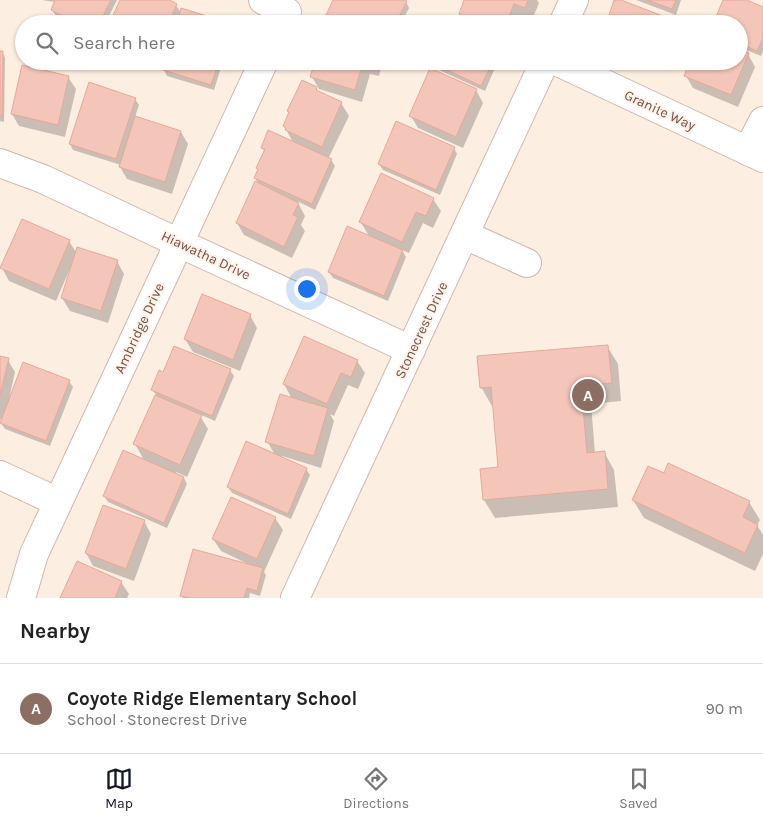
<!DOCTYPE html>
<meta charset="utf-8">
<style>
body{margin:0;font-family:Karla,sans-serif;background:#f6f6f6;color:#222}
.you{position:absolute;left:306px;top:288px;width:18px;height:18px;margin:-12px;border:4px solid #fff;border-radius:50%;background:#1a73e8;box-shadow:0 0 0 8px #1a73e833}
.badge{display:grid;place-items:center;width:32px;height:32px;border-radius:50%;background:#111827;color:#fff;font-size:16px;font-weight:700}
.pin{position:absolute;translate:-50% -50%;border:2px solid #fff;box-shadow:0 1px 5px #0006}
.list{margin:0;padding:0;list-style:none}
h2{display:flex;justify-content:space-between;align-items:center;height:65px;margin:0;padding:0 20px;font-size:21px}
h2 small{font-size:16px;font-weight:400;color:#767676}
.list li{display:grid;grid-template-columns:32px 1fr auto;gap:15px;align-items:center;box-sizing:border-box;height:90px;padding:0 20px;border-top:1px solid #e0e0e0}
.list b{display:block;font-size:19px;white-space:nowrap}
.list p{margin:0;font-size:16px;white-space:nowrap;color:#767676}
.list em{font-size:16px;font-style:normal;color:#767676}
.icon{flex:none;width:28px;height:28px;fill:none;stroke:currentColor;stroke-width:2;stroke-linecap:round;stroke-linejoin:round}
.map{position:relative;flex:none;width:763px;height:598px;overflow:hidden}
.search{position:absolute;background:#fff;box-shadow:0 1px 4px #0004;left:15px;right:15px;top:15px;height:55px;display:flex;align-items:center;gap:12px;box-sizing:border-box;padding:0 18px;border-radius:28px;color:#767676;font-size:19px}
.sheet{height:155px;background:#fff}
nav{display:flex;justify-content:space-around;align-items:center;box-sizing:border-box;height:70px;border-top:1px solid #e0e0e0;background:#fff;font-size:14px;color:#767676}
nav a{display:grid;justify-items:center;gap:2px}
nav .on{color:#111827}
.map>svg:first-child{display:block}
</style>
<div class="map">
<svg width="763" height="598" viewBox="0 0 763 598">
<rect width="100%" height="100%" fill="#fdeee2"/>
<g fill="#0003">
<path d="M42 0H54V2Z"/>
<path d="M57 0H117L105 24H71L56 16 52 10Z"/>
<path d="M122 0H167L176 5 181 13 228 24H111Z"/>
<path d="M334 0H403L406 2 409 8 401 24H337L331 21 327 15Z"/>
<path d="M466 0H537L539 3 532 20 521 15 518 24H466L460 14Z"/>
<path d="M636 0H681L676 15Z"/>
<path d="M724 0H743L763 9V51L761 56 739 47V24Z"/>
<path d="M0 52H2L5 58 4 122 0 121Z"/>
<path d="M748 54 755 67 738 107 693 88 686 76 739 61Z"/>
<path d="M153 61H162L161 65Z"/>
<path d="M166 61H223L214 90 167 76 164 70Z"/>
<path d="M316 61H383L379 76 370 74 362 102 319 89 312 77Z"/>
<path d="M427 61H498L485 91 430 66Z"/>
<path d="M68 77 76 89 65 137 19 126 12 114Z"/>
<path d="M316 88 318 92 341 103 349 116 328 159 331 160 335 166 315 210 297 201 305 216 301 225 305 231 292 258 244 235 237 223 259 185 255 178 265 152 262 148 294 144 284 126Z"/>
<path d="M476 90 483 103 463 148 418 128 411 116Z"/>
<path d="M135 99 139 105 135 117 181 132 188 144 172 194 127 179 120 167 121 165 73 150 70 144Z"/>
<path d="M454 148 457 154 440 195 383 170 379 164Z"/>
<path d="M433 199 441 211 433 228 423 223 409 253 402 250 406 257 388 301 333 278 329 272 369 236 360 221Z"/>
<path d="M69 241 77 254 117 261 124 274 108 323 70 311 62 298 71 272 69 271 56 301 9 281 2 268Z"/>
<path d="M250 315 257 328 240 371 193 352 185 339Z"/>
<path d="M607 346 618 364 621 401 591 404 595 453 604 452 614 470 618 507 495 518 484 500 499 468 494 405 492 406 481 387Z"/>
<path d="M0 358 8 360 15 372 9 399H10L69 381 73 387 50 446 5 429 1 423 2 420 0 419Z"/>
<path d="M357 361 365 373 358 389 348 385 334 416 330 414 334 421 321 468 282 456V458L306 469 310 475 291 519 232 493 228 487 275 455 267 441 292 399 284 384Z"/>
<path d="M230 370 234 376 215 421 199 414 208 429 187 477 176 472 175 474 184 478 187 484 167 528 108 502 104 496 144 460 135 444 156 395 152 389 164 373Z"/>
<path d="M664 475 749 502 760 520 757 525 763 535V554L755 571 644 518 633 500Z"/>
<path d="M275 518 283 530 264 572 266 575 260 596 250 593 249 598H183L182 595 246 564V563L221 551 213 539Z"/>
<path d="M144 521 151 534 134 581 93 566 86 553Z"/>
<path d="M121 582 129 594 127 598H62Z"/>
</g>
<g fill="#f4c5b9" stroke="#e7a898">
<path d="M55 0H111L99 24H79L51 10Z"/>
<path d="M120 0H170L177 4 168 24H109Z"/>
<path d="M333 0H405L407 1 395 24H343L326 15Z"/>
<path d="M464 0H528L525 8 514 4 506 24H483L459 14Z"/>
<path d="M614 0H621L668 18 666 24H606Z"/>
<path d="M647 0H676L672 9Z"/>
<path d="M723 0H747L763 7V38L757 51 739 43V24H713Z"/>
<path d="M181 8 230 23V24H177Z"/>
<path d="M446 15 464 24H442Z"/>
<path d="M739 49 749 53 731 95 684 76 690 61H739Z"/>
<path d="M0 51H3L2 116H0Z"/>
<path d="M165 61H219L211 85 163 70Z"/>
<path d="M315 61H373L372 65 363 62 355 90 310 77Z"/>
<path d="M428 61H493L481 86Z"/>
<path d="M22 65 69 76 58 125 11 114Z"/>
<path d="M430 68 477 89 456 137 409 116Z"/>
<path d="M302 80 317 87 316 90 342 102 322 147 285 130 286 128 283 126 289 112 287 111Z"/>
<path d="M89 82 136 98 116 159 69 144Z"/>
<path d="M135 116 181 131 165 182 119 167Z"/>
<path d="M396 121 455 147 436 190 378 164Z"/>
<path d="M268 130 332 159 312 204 254 178 258 169 256 168 265 149 261 148Z"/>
<path d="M381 173 434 198 426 216 416 212 402 242 359 222Z"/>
<path d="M255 181 299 203 293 215 298 217 284 247 236 223Z"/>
<path d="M22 219 70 240 49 289 0 268Z"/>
<path d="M347 226 403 250 384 296 328 272Z"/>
<path d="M77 247 118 260 101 311 61 298Z"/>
<path d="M202 294 251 314 233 360 184 339Z"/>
<path d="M304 336 358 360 351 377 341 373 327 404 283 384Z"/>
<path d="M608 345 612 383 581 386 587 453 605 451 608 489 483 500 480 469 498 467 491 387 480 388 477 356Z"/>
<path d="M174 346 231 369 212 416 151 390 159 370 163 372Z"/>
<path d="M0 356 9 358 0 395Z"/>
<path d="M23 362 70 380 46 441 0 423Z"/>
<path d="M280 394 328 408 314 456 265 442Z"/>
<path d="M155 395 202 415 180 465 133 444Z"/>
<path d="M246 441 307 468 288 514 227 487Z"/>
<path d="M123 450 184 477 164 523 103 496Z"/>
<path d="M668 463 750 501 743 517 758 525 745 553 632 500 648 466 664 473Z"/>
<path d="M231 497 276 517 257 559 212 539Z"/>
<path d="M103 505 145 520 126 569 85 553Z"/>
<path d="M193 549 263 568 257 591 247 588 244 598H190L180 596Z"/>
<path d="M77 561 122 581 115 598H60Z"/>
</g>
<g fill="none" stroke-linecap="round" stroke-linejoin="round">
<g stroke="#d1b5ab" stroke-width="30">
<g id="minor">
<path d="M263 0 287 12"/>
<path d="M563 24 574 0"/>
<path d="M556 61 763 158"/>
<path d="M748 151 763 121"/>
<path d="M0 163 43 179 179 243 411 350"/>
<path d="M465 235 527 263"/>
<path d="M0 475 58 502"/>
<path d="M21 598 34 554 264 61"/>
<path d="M295 598 545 61"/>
</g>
</g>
<use href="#minor" stroke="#fff" stroke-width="28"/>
</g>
<g text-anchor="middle" stroke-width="4" stroke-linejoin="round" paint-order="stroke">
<g font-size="14" fill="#765047" stroke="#fff3ea">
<text transform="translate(660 110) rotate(25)" y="5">Granite Way</text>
<text transform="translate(206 255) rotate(25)" y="5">Hiawatha Drive</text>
<text transform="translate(139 328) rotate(-65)" y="5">Ambridge Drive</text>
<text transform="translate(421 330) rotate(-65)" y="5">Stonecrest Drive</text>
</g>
</g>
</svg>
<div class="you"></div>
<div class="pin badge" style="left:588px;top:395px;background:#8d6e63">A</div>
<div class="search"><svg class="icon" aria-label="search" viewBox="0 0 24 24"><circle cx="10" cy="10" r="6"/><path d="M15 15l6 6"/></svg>Search here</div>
</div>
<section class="sheet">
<h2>Nearby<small></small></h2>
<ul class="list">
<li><span class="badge" style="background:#8d6e63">A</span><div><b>Coyote Ridge Elementary School</b><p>School · Stonecrest Drive</p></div><em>90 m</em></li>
</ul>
</section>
<nav>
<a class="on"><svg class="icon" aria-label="map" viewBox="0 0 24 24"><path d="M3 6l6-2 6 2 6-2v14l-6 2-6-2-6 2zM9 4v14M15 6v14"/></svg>Map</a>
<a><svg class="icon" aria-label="directions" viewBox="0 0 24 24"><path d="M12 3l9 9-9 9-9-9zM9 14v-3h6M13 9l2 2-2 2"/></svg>Directions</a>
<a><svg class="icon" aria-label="saved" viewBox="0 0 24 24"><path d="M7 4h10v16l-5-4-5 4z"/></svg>Saved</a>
</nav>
